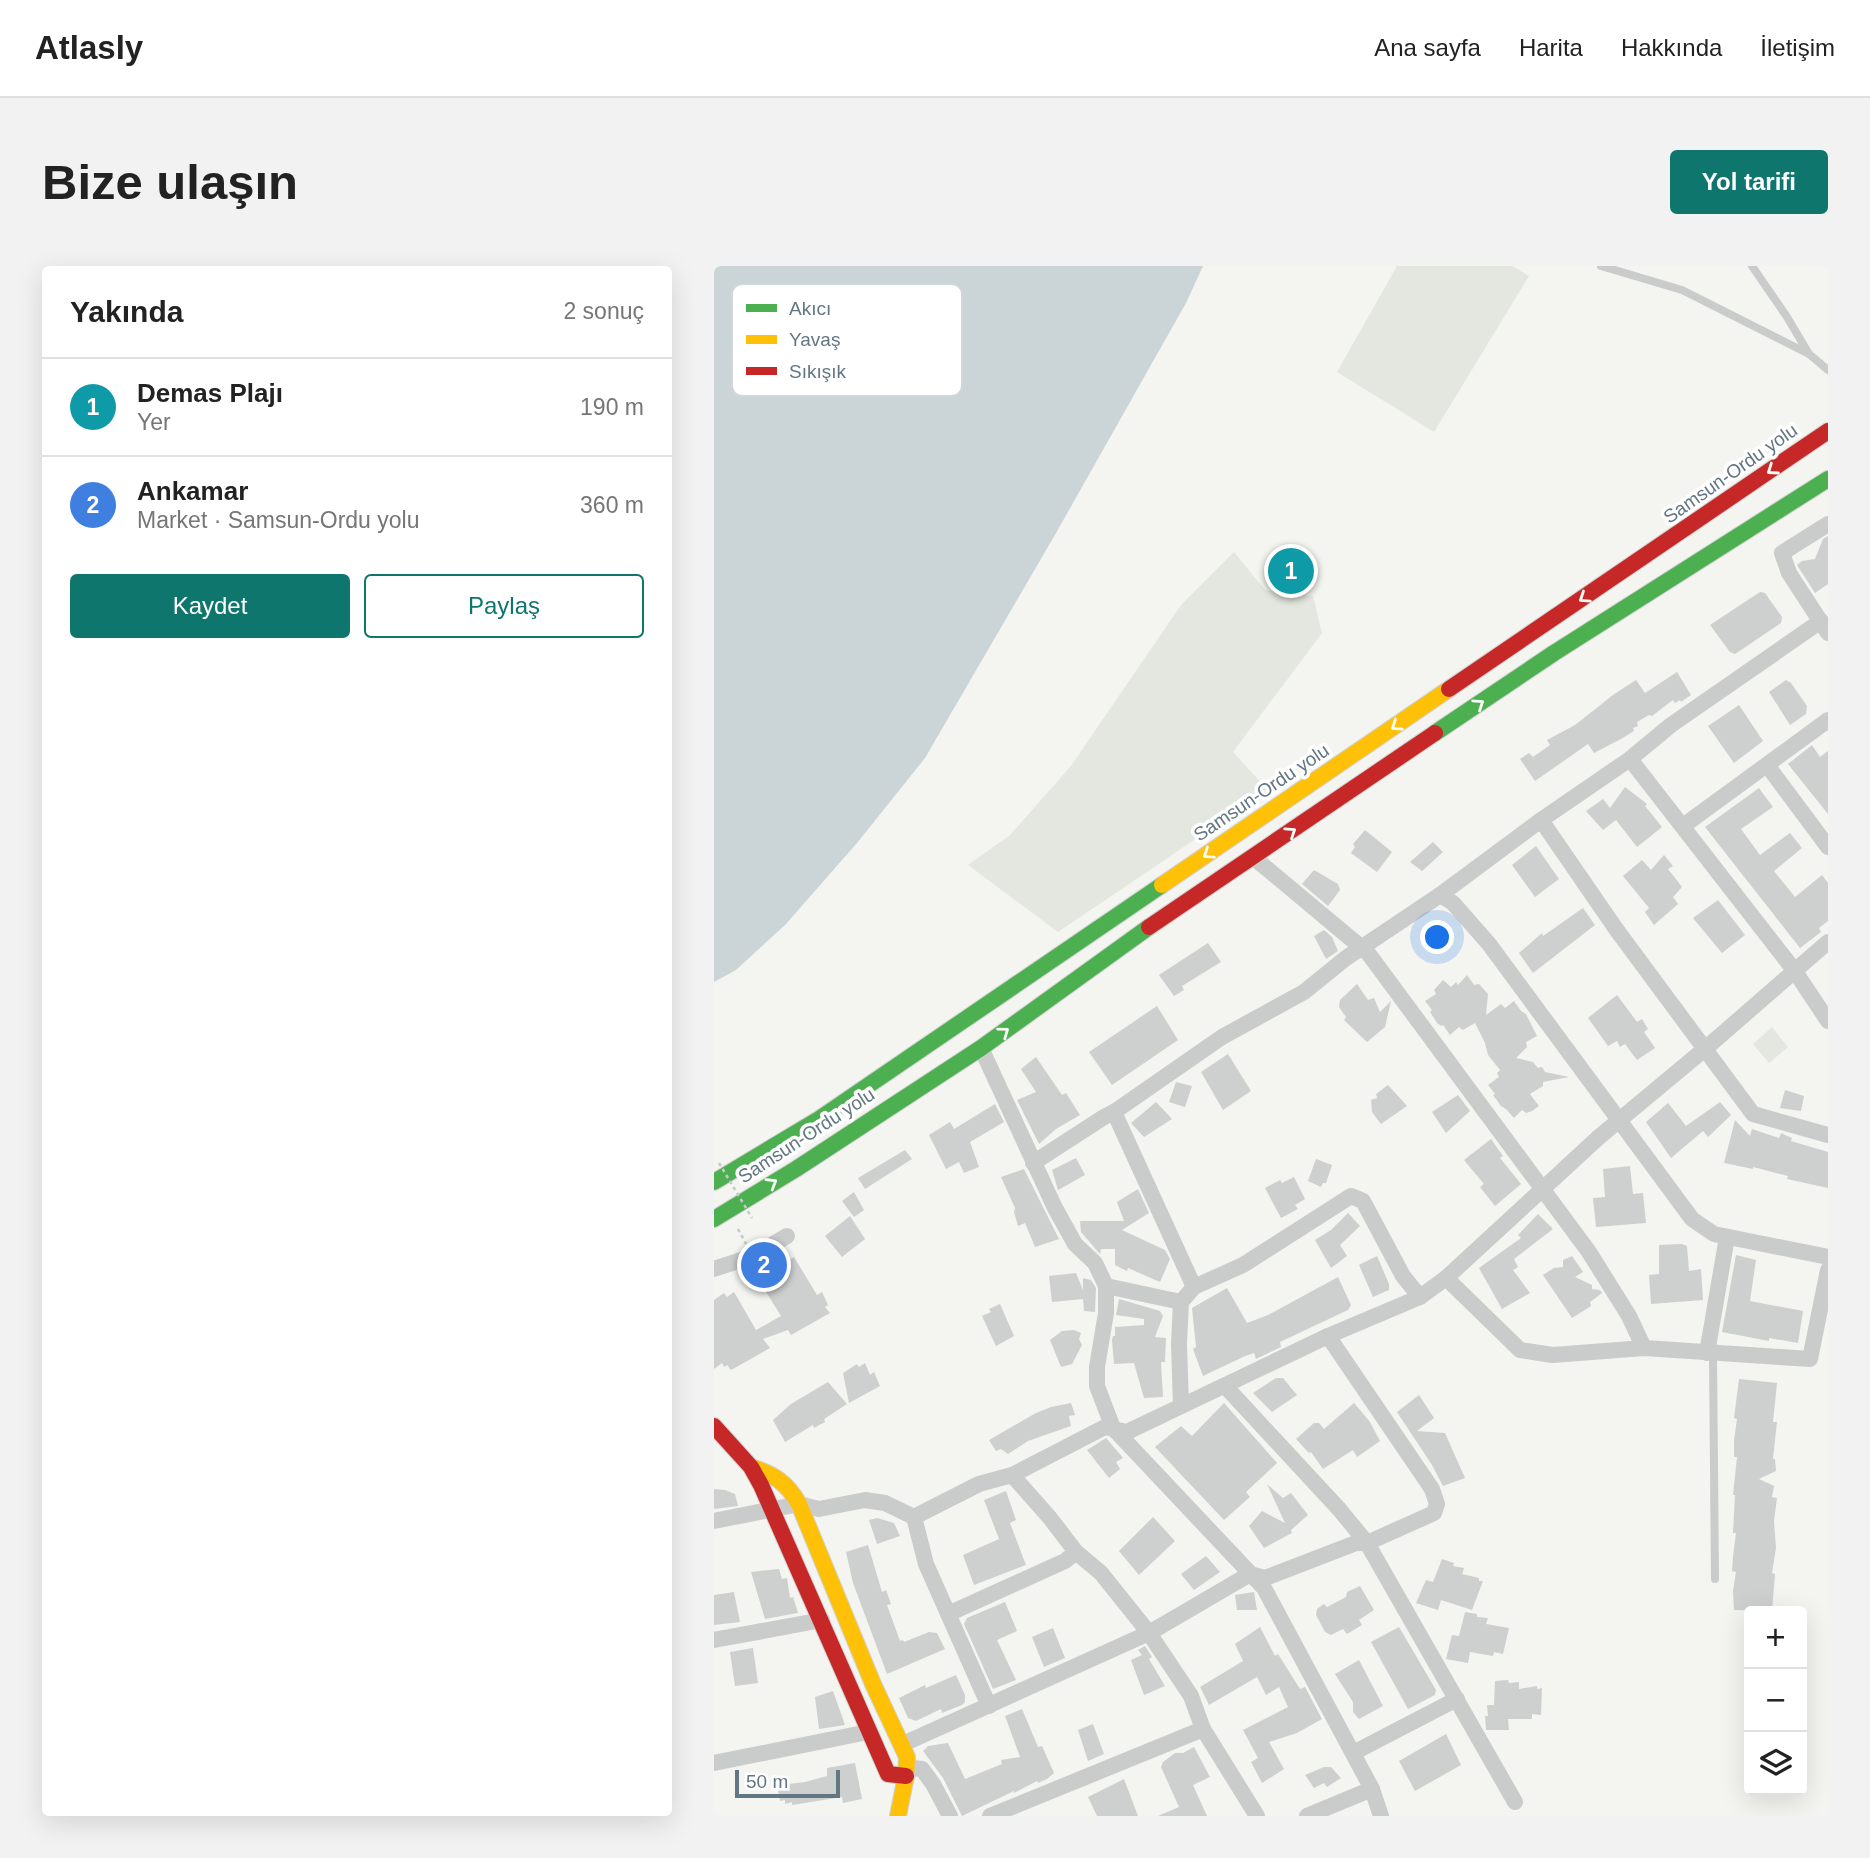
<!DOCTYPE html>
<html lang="tr">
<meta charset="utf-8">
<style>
body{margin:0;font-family:Arial,sans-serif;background:#f2f2f2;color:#222}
.controls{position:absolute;right:21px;bottom:21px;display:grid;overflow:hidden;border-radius:7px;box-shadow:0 7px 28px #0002}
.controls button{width:63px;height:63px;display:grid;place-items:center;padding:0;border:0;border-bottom:2px solid #e0e0e0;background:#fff;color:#222;font:35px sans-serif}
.scale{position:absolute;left:21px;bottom:18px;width:105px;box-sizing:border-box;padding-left:7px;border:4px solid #627783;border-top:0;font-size:19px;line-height:24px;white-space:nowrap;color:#627783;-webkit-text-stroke:5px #fff;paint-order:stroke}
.you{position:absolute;left:724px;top:672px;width:24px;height:24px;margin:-18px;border:5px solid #fff;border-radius:50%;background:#1a73e8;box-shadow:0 0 0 10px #1a73e833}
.badge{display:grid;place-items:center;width:46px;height:46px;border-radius:50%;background:#0f766e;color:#fff;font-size:23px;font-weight:700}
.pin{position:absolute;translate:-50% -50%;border:4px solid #fff;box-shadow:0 2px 7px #0006}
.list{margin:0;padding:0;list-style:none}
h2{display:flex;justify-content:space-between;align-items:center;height:91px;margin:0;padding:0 28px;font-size:30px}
h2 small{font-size:23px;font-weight:400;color:#767676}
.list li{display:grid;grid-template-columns:46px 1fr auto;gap:21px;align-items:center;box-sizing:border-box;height:98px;padding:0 28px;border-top:2px solid #e0e0e0}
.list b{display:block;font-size:26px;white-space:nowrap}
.list p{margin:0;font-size:23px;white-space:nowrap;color:#767676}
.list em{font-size:23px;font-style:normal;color:#767676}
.actions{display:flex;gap:14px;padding:21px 28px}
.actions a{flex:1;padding:16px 0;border:2px solid #0f766e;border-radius:7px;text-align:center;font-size:24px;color:#0f766e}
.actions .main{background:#0f766e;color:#fff}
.icon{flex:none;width:38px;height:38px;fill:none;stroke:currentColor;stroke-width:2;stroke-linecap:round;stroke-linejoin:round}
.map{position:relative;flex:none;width:1114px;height:1550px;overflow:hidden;border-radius:7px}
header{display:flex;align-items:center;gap:42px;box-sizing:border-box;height:98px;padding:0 35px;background:#fff;border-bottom:2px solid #e0e0e0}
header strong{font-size:33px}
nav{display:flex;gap:38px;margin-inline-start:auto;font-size:24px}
.intro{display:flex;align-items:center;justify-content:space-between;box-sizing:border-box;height:168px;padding:0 42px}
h1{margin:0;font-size:49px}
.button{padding:18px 32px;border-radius:7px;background:#0f766e;color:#fff;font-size:24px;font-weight:700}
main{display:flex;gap:42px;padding:0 42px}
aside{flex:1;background:#fff;border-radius:7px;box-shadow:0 7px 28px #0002}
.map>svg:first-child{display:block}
</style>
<header>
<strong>Atlasly</strong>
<nav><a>Ana sayfa</a><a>Harita</a><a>Hakkında</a><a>İletişim</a></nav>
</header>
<div class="intro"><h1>Bize ulaşın</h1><a class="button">Yol tarifi</a></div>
<main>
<aside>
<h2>Yakında<small>2 sonuç</small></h2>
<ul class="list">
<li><span class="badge" style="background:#0f9aa8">1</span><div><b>Demas Plajı</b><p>Yer</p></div><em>190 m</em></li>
<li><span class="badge" style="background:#3f7fe0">2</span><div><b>Ankamar</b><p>Market · Samsun-Ordu yolu</p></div><em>360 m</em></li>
</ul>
<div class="actions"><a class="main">Kaydet</a><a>Paylaş</a></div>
</aside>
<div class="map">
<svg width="1114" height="1550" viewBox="0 0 1114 1550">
<rect width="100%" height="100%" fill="#f4f4f1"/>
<g fill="#e4e7df">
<path d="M683 0H799L815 10 720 166 623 106Z"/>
<path d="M520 286 551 324 599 330 608 367 519 486 554 524 344 666 254 599 296 569 357 500 467 339Z"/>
<path d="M1058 761 1074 781 1055 797 1039 778Z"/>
</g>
<path fill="#cbd5d7" d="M0 0H489L472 37 342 267 211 492 143 577 72 658 22 704 0 716Z"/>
<g fill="#ced0cf">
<path d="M1114 270V318L1101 327 1083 299 1088 295 1101 293 1109 273Z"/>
<path d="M1046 326 1051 327 1068 351 1067 357 1021 388 1016 386 996 359Z"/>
<path d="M963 406 977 429 967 436 966 434 961 437 959 434 938 450 935 449 923 456 924 460 919 462 920 465 907 473 880 487 874 478 821 515 806 493 815 487 819 491 836 479 833 474 861 459 899 429 922 414 931 427Z"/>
<path d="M1072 414 1077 417 1093 440 1092 448 1076 459 1055 426Z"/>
<path d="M1025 439 1049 475 1020 497 994 460Z"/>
<path d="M1098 479 1106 491 1114 485V548L1074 498Z"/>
<path d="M911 521 933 538 931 540 948 561 923 581 902 554 889 564 872 545 889 533 896 542Z"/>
<path d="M1045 522 1059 541 1027 563 1046 589 1076 567 1088 582 1060 605 1081 631 1108 609 1114 617V655L1105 662 1107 666 1086 682 991 561Z"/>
<path d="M651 564 678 586 663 606 637 587 641 581 639 578Z"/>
<path d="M719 576 729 586 708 605 696 596Z"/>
<path d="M822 580 845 613 821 631 798 599Z"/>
<path d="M950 589 959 600 954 603 968 621 959 631 964 638 940 659 931 646 935 642 909 610 928 594 937 604Z"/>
<path d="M600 604 624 618 626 624 614 640 588 618Z"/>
<path d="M1004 634 1031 669 1008 687 979 652Z"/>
<path d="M869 642 881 659 819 707 805 687 828 667 829 670Z"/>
<path d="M610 664 618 671 624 685 612 693 600 670Z"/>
<path d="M494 677 507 696 468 720 470 724 460 730 445 709Z"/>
<path d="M753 709 760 719 765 718 774 728 772 749 787 738 791 742 800 735 807 745 812 748 823 770 812 776 813 781 802 792 819 796 824 802 828 801 831 806 855 811 829 816V820L816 828 825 840 818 845 812 847 808 844 800 852 792 843 787 840 779 829 781 828 774 819 785 811 783 807 786 804 774 789 771 777 761 757 749 764 745 761 736 769 729 759 727 760 723 757 716 746 718 744 711 735 722 728 720 724 729 714 737 721 742 716 744 719Z"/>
<path d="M643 718 654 734 660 732 666 746 677 735 671 761 653 776 630 754 632 751 625 741 626 734Z"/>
<path d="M903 729 923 756 928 753 934 763 930 766 941 782 923 794 911 778 906 781 903 775 894 780 874 752Z"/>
<path d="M443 740 464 774 398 819 375 786Z"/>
<path d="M514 788 537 825 509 844 487 806Z"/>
<path d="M322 791 348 829 352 827 366 849 342 863 325 878 303 834 322 826 307 803Z"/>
<path d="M462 816 478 820 471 841 455 836Z"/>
<path d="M674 819 693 840 667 858 658 846 657 834 663 832 662 828Z"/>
<path d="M1071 824 1090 830 1087 845 1066 842Z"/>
<path d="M744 829 756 845 732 867 718 846Z"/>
<path d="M442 836 458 853 430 871 417 857Z"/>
<path d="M1006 836 1017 849 994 871 989 865 957 892 932 856 954 837 972 860Z"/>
<path d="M281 838 290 856 256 876 265 901 250 907 245 896 232 903 215 869 236 856 240 863Z"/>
<path d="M1021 854 1036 870 1038 863 1065 872 1067 867 1078 872 1077 875 1114 886V922L1073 913 1074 910 1039 901V903L1010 897Z"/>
<path d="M777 873 789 890 786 892 807 918 781 940 766 921 770 918 750 894Z"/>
<path d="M191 884 198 893 151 923 144 912Z"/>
<path d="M362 892 371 909 344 924 338 904Z"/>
<path d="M602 893 618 899 612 917H609L607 921 594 915Z"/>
<path d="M916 900 919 928 929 927 932 957 882 961 879 932 891 931 889 903Z"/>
<path d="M310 903 345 973 321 981 311 957 304 960 300 946 301 942 287 911Z"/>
<path d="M580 911 591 933 581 939 584 943 567 952 551 922 566 914 568 917Z"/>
<path d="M424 923 435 947 408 964 451 984 456 993 446 1016 414 1002 413 1005 401 999V983H387L386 988 367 966 366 955H410L403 936Z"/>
<path d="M140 926 150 944 140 951 128 935Z"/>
<path d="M634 947 646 960 626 979 633 990 617 1002 601 974 617 964Z"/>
<path d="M824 948 839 963 800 993 804 1001 799 1004 816 1027 788 1043 765 1002 807 972 804 969Z"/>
<path d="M136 950 151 973 128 991 111 970Z"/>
<path d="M968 978 973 980 975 1005 987 1003 989 1034 937 1038 935 1009 945 1008V979Z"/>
<path d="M1022 989 1042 994 1036 1035 1089 1045 1084 1077 1055 1072V1075L1008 1066Z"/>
<path d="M663 990 675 1018V1024L659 1031 645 999Z"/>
<path d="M858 990 869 1006 861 1011 878 1019V1023L886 1024 888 1027 876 1036 877 1040 858 1052 829 1009 840 1002 849 1001V994Z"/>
<path d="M80 991 103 1029 108 1026 114 1039 111 1041 116 1047 77 1069 74 1064 49 1073 56 1082 17 1104 13 1099 10 1101 8 1097 0 1103V1034L10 1027 13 1031 20 1026 42 1064 67 1050 44 1013 51 1010 50 1007 71 992 73 995Z"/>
<path d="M362 1007 369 1024V1012L377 1014 382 1022 381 1046 370 1045 369 1033 338 1036 335 1010Z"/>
<path d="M624 1011 637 1039 634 1044 566 1076 567 1081 542 1093 540 1087 531 1090 489 1110 479 1083 482 1081 478 1042 513 1022 533 1057 554 1049Z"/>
<path d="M405 1033 446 1045 449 1050 441 1071 452 1072 451 1096H447L449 1131 430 1132 420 1097 400 1098 398 1074 399 1070H401V1061L430 1059V1053L402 1049Z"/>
<path d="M286 1038 300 1070 282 1080 268 1050 277 1046 275 1043Z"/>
<path d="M360 1064 367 1067 365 1073 368 1079 358 1098 347 1101 336 1074 348 1065Z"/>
<path d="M151 1097 156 1109 160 1106 166 1120 135 1137 129 1107 143 1098 145 1101Z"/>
<path d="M562 1112H569L583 1129 558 1146 539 1127Z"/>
<path d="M1025 1113 1063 1117 1059 1156H1063L1059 1193H1061L1062 1205 1045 1213 1060 1220 1058 1231 1063 1232 1060 1255 1062 1282 1058 1307 1061 1308 1058 1345 1020 1344 1019 1325 1022 1306 1018 1305 1019 1291 1022 1267H1019L1021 1229H1019L1023 1191H1020V1174L1023 1153 1020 1152Z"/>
<path d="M114 1116 133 1138 110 1153 111 1156 100 1162 99 1159 71 1176 59 1154 77 1138Z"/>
<path d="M705 1129 720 1152 703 1165 731 1167 751 1212 729 1220 718 1199 683 1146Z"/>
<path d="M357 1137 361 1149 355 1150 357 1160 314 1175 294 1188 287 1183 282 1185 275 1174 322 1147 337 1141Z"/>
<path d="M510 1137 563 1197 532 1226 536 1231 510 1254 441 1181 467 1160 478 1170Z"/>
<path d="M640 1137 656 1156 666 1175 643 1191 639 1184 609 1203 597 1186 595 1187 582 1173 600 1157H605L610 1163Z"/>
<path d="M392 1172 409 1192 402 1196 406 1203 395 1212 373 1184Z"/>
<path d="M553 1218 569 1232 577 1227 594 1249 577 1264 578 1267 550 1282 535 1260 548 1245 571 1257Z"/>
<path d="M0 1223 11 1224 21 1228 24 1240 0 1243Z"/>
<path d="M292 1225 302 1254 296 1257 312 1299 260 1319 249 1289 285 1273 270 1234Z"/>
<path d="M439 1251 461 1275 425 1309 405 1285Z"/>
<path d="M163 1252 180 1257 186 1270 163 1278 155 1254Z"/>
<path d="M154 1279 168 1326 172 1324 177 1338 173 1339 186 1375 189 1374 190 1376 215 1366 223 1367 231 1383 173 1408 139 1317 132 1286Z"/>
<path d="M492 1290 506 1306 480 1324 467 1308Z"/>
<path d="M728 1293 740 1297 739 1300 750 1302 748 1308 765 1312V1315H769L758 1344 727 1334 724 1344 702 1337 712 1314 719 1316Z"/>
<path d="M65 1303 68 1313 73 1312 76 1332 79 1331 84 1347 51 1353 37 1306Z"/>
<path d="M646 1320 660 1344 645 1354 648 1359 633 1368 629 1363 617 1369 611 1366 602 1349 603 1343 610 1338 613 1341 632 1331 633 1326Z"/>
<path d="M20 1326 26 1356 0 1359V1329Z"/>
<path d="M540 1326 543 1344H523L521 1329Z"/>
<path d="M291 1336 303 1365 283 1374 302 1414 279 1423 250 1358 253 1352Z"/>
<path d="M751 1346 763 1348V1351L774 1352 772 1358 795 1362 789 1388 780 1386 779 1390 756 1386 754 1397 732 1393 738 1369 745 1370Z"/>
<path d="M546 1361 561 1390 564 1388 586 1423 591 1421 608 1453 583 1467 555 1476 570 1503 548 1517 537 1496 544 1492 529 1464 574 1441 565 1421 552 1429 543 1411 495 1439 486 1421 529 1395 521 1378Z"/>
<path d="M685 1361 722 1424 721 1429 694 1443 657 1376Z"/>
<path d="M339 1362 351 1392 330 1401 318 1371Z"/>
<path d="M431 1380 438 1391 435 1393 451 1420 430 1429 417 1394 428 1389 424 1384Z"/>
<path d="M39 1382 44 1417 21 1420 16 1386Z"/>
<path d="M645 1394 669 1440 645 1453 639 1446V1436L621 1408Z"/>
<path d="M242 1409 251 1429V1436L248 1439 228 1447 227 1443 202 1455 194 1452 185 1432 211 1419 212 1422Z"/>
<path d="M794 1414 795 1417 805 1416V1423L823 1420V1423L828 1422 827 1449 818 1448V1453H794L795 1464H772L771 1450H774L773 1439H780L781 1415Z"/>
<path d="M119 1425 131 1459 105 1463 101 1431Z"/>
<path d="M308 1443 324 1481 328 1480 340 1507 333 1513 324 1517 323 1515 300 1527V1525L248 1550 229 1512 209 1485 214 1480 234 1477 251 1513 288 1498 287 1494 306 1491 291 1450Z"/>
<path d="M379 1458 390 1488 374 1495 364 1464Z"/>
<path d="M732 1468 747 1499 701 1525 685 1495Z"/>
<path d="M480 1481 496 1511 479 1519 493 1550H444L465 1541 447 1501 449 1496 461 1487H469Z"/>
<path d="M141 1497 148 1533 129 1537 128 1531 78 1539V1536L71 1538V1534L66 1535 63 1518 74 1515V1518L91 1516 113 1510V1502Z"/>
<path d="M610 1501H617L627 1512 613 1521 610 1517 600 1522 591 1509Z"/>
<path d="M410 1513 424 1550H383L374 1531Z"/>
</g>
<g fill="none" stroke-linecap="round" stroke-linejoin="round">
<g stroke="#d0d2d1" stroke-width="18">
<g id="fast">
<path d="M721 467 840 387 1114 213"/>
<path d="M0 916 105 853 448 619"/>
<path d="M0 953 82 903 267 782 435 661"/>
</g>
</g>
<g stroke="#d0d2d1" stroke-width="18">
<g id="slow">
<path d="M448 619 735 423"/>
<path d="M37 1201C60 1208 73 1217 85 1238L159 1418 193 1491 192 1510 184 1550"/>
</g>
</g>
<g stroke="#d0d2d1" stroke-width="18">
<g id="jam">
<path d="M735 423 1114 165"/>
<path d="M435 661 721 467"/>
<path d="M0 1160 37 1201 47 1219 174 1508 192 1510"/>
</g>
</g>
<path stroke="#c7c9c9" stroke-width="2.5" stroke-dasharray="3.5 3.5" stroke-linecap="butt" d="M24 963 32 978"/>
<g stroke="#cacbcb" stroke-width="8">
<path d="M887 0 968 24 1095 88 1114 104"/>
<path d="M1038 0 1073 51 1095 88"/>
<path d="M999 1088 1001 1313"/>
</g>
<g stroke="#cacbcb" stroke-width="16">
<path d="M1114 258 1068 287 1075 307 1114 367"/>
<path d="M916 493 1080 704 1114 755"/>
<path d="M1053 499 1114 581"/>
<path d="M827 554 902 663 1039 848 1114 869"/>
<path d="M969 560 1114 454"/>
<path d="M539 591 654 687 875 986 915 1050 930 1082"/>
<path d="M726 629 739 637 775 678 978 953 1000 968 1114 991"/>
<path d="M267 782 341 942 361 978 381 997 392 1020 467 1036"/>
<path d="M400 846 480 1021"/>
<path d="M319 897 390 851 400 846 508 771 590 726 632 692 726 629 827 554 916 493 957 459 1107 355"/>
<path d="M0 1003 39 990 73 970"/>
<path d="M732 1012 806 1084 839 1089 930 1082 1096 1093 1114 1004"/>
<path d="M392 1020V1047L383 1101V1120L399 1162 550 1322 658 1523 667 1550"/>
<path d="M993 1087 1013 971"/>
<path d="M512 1121 625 1243 653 1277 801 1536"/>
<path d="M467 1140 465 1078 467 1036 480 1021 529 999 637 930 649 935 689 1010 706 1031"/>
<path d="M298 1209 336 1252 362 1286 387 1307 435 1367 477 1430 489 1463 543 1550"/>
<path d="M200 1251 212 1298 275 1440"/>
<path d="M0 1255 85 1238 105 1243 151 1234 171 1237 200 1251 265 1218 298 1209 391 1161 413 1166 614 1070 706 1031 732 1012 885 871 992 782 1114 676"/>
<path d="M234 1348 351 1295 362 1286"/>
<path d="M0 1374 108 1354"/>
<path d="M189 1478 435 1367 536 1308 551 1312 642 1277H653L720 1247 723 1238 718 1223 614 1070"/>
<path d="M639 1487 743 1433"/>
<path d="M0 1497 154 1466"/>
<path d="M192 1510 199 1502 208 1503 219 1518 236 1550"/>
<path d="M276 1550 489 1463"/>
<path d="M593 1550 658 1523"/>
</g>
<use href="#fast" stroke="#4caf50" stroke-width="16"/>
<use href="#slow" stroke="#ffc107" stroke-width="16"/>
<use href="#jam" stroke="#c62828" stroke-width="16"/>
<path stroke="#c7c9c9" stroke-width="2.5" stroke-dasharray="3.5 3.5" stroke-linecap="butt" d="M5 897 38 952"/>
</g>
<defs><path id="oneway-chevron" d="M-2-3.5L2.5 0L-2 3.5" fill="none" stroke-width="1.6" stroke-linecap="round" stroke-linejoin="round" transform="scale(1.75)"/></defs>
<g stroke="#f6fbf6">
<use href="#oneway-chevron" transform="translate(1058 204) rotate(145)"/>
<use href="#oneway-chevron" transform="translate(870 332) rotate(146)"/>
<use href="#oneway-chevron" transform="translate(765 438) rotate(-34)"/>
<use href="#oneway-chevron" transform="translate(682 460) rotate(146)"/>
<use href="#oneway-chevron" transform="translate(577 566) rotate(-34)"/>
<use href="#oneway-chevron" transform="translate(494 588) rotate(146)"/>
<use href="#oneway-chevron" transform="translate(290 766) rotate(-36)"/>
<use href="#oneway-chevron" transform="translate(58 917) rotate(-31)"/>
</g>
<g text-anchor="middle" stroke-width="7" stroke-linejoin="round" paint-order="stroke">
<g font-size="19" fill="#627783" stroke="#fff">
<text transform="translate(1016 207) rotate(-35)" y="7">Samsun-Ordu yolu</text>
<text transform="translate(547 526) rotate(-34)" y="7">Samsun-Ordu yolu</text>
<text transform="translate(92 869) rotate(-33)" y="7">Samsun-Ordu yolu</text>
</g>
</g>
<rect x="18" y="18" width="230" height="112" rx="10" fill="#fff" stroke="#d0d6da" stroke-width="2"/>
<rect x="32" y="38" width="31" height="8" fill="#4caf50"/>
<rect x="32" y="69" width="31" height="9" fill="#ffc107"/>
<rect x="32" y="101" width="31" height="8" fill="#c62828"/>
<g font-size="19" fill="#627783">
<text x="75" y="49">Akıcı</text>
<text x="75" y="80">Yavaş</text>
<text x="75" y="112">Sıkışık</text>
</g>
</svg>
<div class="controls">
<button>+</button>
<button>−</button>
<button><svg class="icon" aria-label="layers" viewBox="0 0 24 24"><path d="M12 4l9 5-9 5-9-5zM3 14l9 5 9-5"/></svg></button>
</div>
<div class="scale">50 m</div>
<div class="you"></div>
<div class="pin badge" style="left:577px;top:305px;background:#0f9aa8">1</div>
<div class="pin badge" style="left:50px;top:999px;background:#3f7fe0">2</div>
</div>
</main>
